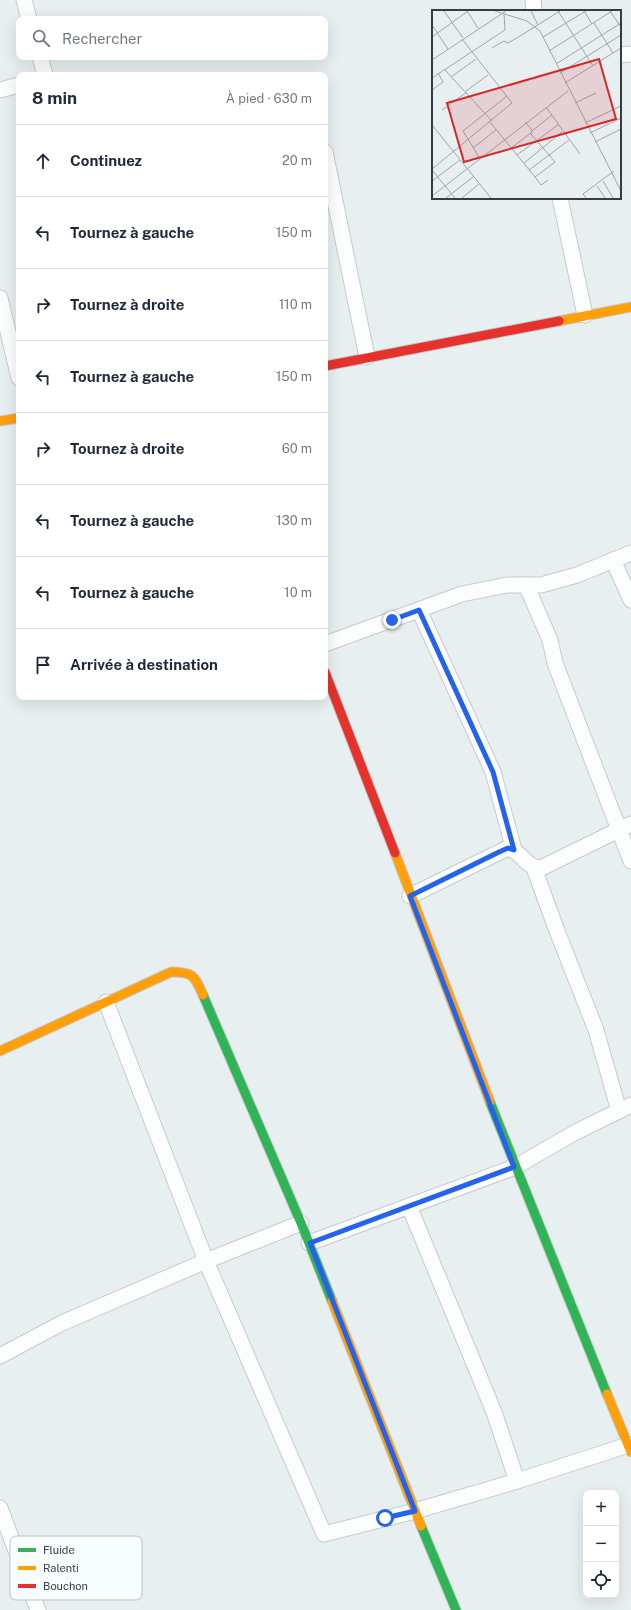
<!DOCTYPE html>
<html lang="fr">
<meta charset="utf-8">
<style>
body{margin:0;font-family:"Public Sans",sans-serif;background:#f6f6f7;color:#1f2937}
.controls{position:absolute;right:12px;bottom:12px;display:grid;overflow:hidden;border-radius:8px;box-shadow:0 4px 16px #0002}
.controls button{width:36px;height:36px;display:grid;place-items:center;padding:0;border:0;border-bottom:1px solid #e0e1e3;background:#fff;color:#1f2937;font:20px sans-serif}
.stop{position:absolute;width:12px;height:12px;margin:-9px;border:3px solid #2563eb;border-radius:50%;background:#fff}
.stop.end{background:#2563eb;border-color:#fff;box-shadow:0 1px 4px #0008}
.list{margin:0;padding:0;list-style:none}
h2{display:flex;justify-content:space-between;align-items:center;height:52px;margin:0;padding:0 16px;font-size:17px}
h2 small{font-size:13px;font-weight:400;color:#747a83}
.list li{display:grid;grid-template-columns:26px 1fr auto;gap:12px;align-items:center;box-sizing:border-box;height:72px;padding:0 16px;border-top:1px solid #e0e1e3}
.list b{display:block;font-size:15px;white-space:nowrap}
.list em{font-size:13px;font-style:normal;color:#747a83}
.icon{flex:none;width:22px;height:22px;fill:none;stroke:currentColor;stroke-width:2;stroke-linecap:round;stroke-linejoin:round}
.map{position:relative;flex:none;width:631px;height:1610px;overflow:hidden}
.search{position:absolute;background:#fff;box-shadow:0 4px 16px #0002;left:16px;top:16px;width:312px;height:44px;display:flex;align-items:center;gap:10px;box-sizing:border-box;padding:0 14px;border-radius:8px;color:#747a83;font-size:15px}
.panel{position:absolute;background:#fff;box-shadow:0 4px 16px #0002;left:16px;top:72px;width:312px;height:628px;border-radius:8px}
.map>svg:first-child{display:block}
</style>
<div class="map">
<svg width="631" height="1610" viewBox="0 0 631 1610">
<rect width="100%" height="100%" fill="#e8eff1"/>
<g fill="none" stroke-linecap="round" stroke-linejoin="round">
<g stroke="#c6cbcd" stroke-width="17">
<g id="street">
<path d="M24 0 29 19"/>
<path d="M533 0 534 11"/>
<path d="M620 55 631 54"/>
<path d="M40 57 45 75"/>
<path d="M0 90 19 85"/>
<path d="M325 152 367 357"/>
<path d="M560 198 585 315"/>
<path d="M0 298 19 378"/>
<path d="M613 560 631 600"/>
<path d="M526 585 550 640 555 663 631 861"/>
<path d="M419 610 493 772 514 850"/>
<path d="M325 644 462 594 507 585H541L577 575 631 553"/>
<path d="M534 868 557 931 596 1030 619 1111"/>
<path d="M410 896 508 848C522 852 526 868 541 868L631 824"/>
<path d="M106 1002 206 1261 324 1534 415 1511 517 1481 628 1445"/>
<path d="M409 1206 494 1412 517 1481"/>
<path d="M309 1243 515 1167 576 1132 631 1105"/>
<path d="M0 1356 62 1323 206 1261 301 1223"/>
<path d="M0 1508 38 1610"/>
</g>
</g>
<g stroke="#c6cbcd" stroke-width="11">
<g id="fast">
<path d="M203 995 301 1223 332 1301"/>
<path d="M490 1102 607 1394"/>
<path d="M421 1526 456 1610"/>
</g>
</g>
<g stroke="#c6cbcd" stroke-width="11">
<g id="slow">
<path d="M559 321 631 307"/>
<path d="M0 421 19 418"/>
<path d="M395 853 490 1102"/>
<path d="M0 1051 171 972C193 972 194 975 203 995"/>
<path d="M332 1301 421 1526"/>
<path d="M607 1394 631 1452"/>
</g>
</g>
<g stroke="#c6cbcd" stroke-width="11">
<g id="jam">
<path d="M325 366 559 321"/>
<path d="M325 672 395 853"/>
</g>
</g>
<use href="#street" stroke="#fcfdfd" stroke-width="15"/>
<use href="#fast" stroke="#30b455" stroke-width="9"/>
<use href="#slow" stroke="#ff9f0a" stroke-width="9"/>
<use href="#jam" stroke="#e5322d" stroke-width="9"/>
</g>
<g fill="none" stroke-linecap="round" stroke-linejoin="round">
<path stroke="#2563eb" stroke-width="5" d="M385 1518 415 1511 310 1243 514 1167 410 896 499 852 508 848 514 850 493 772 419 610 392 620"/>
</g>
<g transform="translate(432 10)">
<rect width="189" height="189" fill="#e8eff1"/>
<path fill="none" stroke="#a1a7a9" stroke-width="1" d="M12 1 31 28M35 1 46 18M63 1 95 11 108 21 189 181M99 1 106 15M126 1 161 56M152 1 160 14M178 1 189 17M162 13 181 43M0 15 16 39M0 27 36 1M111 27 154 1M60 38 72 31 76 33 88 26 128 1M117 41 180 1M0 50 74 1M124 54 189 13M12 59 60 111M128 63 189 25M19 67 44 49M0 68 73 20 72 4M133 73 189 38M0 80 11 72 6 63M34 81 56 65M143 93 164 83M114 97 148 144M10 100 35 82M58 112 103 167 123 152 99 124 100 120 93 112M153 113 189 96M0 115 59 188M100 121 120 105M158 123 189 108M163 132 189 119M41 138 64 120M79 138 99 123M85 145 126 115M47 147 31 121 75 86M92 153 130 122M0 159 80 93 30 29M0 160 23 188M97 160 137 130M103 167 109 175 116 170M0 171 28 150M171 171 181 188M165 176 173 188M0 186 136 81M14 188 41 167M30 188 47 174M154 188 151 184 182 161"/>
<path fill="#d62828" fill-opacity="0.15" stroke="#d62828" stroke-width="2" d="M167 49 184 109 32 152 15 93Z"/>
<rect width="189" height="189" fill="none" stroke="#373c3e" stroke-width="2"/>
</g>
<rect x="10" y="1536" width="132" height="64" rx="6" fill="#f8fdfe" stroke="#bec3c4" stroke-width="1"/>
<rect x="18" y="1548" width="18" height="4" fill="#30b455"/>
<rect x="18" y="1566" width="18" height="4" fill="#ff9f0a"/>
<rect x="18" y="1584" width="18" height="4" fill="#e5322d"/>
<g font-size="11" fill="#373c3e">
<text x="43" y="1554">Fluide</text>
<text x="43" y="1572">Ralenti</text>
<text x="43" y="1590">Bouchon</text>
</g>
</svg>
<div class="controls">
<button>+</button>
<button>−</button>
<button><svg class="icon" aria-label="locate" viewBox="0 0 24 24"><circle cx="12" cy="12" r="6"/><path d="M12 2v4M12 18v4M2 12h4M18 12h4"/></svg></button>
</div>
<div class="stop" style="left:385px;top:1518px"></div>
<div class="stop end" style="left:392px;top:620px"></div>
<div class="search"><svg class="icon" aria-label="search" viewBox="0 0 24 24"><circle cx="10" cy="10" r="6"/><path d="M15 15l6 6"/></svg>Rechercher</div>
<section class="panel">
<h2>8 min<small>À pied · 630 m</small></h2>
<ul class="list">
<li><svg class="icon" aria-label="ahead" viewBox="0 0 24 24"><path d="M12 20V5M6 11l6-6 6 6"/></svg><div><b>Continuez</b></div><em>20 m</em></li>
<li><svg class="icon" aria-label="left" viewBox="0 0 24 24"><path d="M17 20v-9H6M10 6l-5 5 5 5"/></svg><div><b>Tournez à gauche</b></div><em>150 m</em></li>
<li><svg class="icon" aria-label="right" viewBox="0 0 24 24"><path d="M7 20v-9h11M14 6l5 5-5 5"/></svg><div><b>Tournez à droite</b></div><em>110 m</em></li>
<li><svg class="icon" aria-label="left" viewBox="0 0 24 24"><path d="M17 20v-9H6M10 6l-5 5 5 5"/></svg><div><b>Tournez à gauche</b></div><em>150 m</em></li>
<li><svg class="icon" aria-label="right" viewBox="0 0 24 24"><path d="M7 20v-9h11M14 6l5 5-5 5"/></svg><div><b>Tournez à droite</b></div><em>60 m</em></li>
<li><svg class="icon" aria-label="left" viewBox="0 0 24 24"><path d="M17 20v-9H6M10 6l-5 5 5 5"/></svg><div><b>Tournez à gauche</b></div><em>130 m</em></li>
<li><svg class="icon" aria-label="left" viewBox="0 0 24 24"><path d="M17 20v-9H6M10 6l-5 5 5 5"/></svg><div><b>Tournez à gauche</b></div><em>10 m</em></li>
<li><svg class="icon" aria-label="arrive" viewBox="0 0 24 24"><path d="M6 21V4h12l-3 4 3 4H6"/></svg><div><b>Arrivée à destination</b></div></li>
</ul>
</section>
</div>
